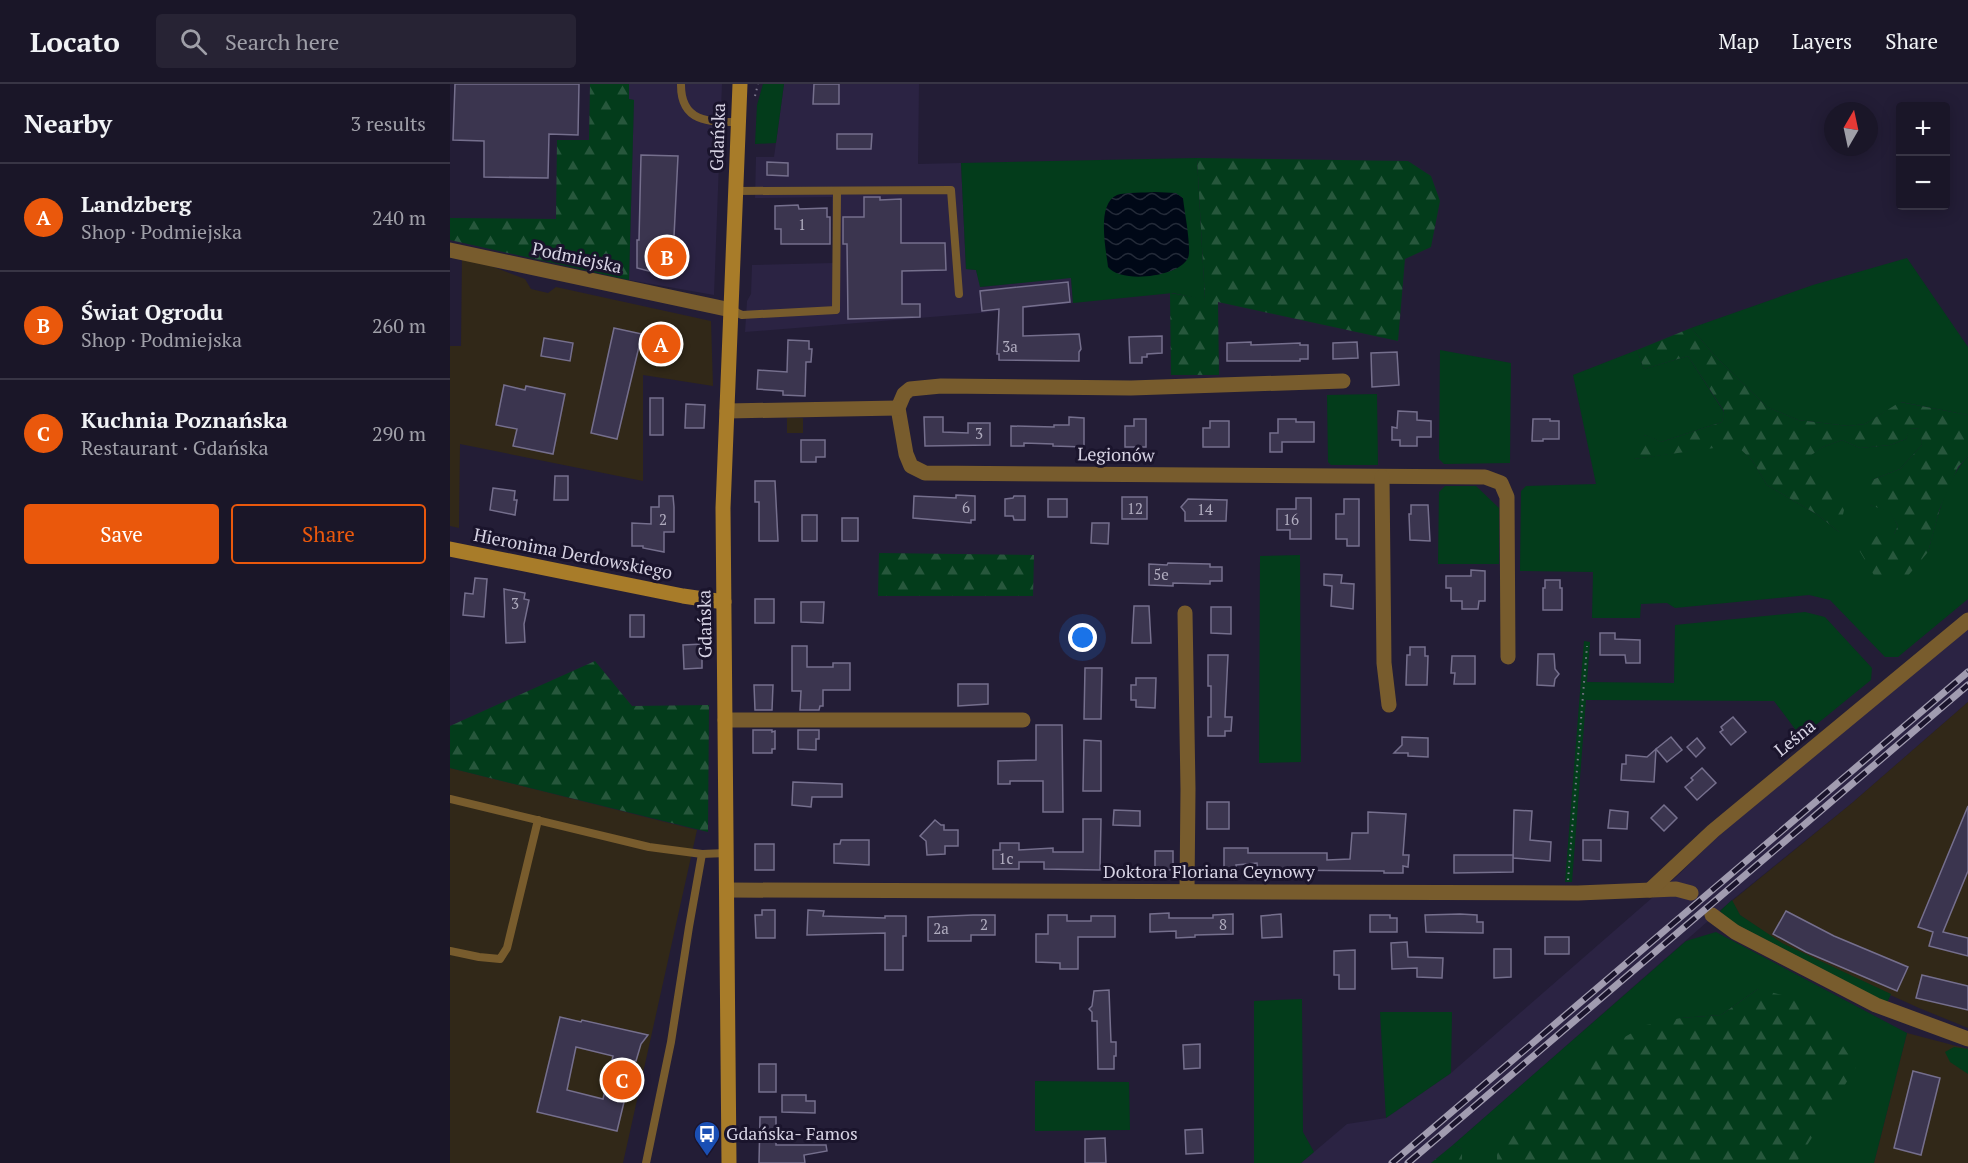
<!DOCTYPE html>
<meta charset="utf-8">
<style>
body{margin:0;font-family:"PT Serif",serif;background:#272334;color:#f1f3f6}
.controls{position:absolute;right:18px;top:18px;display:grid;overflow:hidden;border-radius:6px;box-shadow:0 3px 15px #0003}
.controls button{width:54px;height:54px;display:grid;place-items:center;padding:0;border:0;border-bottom:2px solid #383545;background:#1a1628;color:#f1f3f6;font:30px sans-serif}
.compass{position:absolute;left:1374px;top:18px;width:54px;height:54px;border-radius:50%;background:#1a1628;box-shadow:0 3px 15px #0003;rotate:9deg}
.you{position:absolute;left:633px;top:554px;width:21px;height:21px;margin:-15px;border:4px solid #fff;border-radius:50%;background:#1a73e8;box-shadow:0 0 0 9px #1a73e833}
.badge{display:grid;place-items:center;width:39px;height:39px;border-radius:50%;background:#ea580c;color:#fff;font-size:20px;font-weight:700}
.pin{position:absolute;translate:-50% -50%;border:3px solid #fff;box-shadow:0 2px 6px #0006}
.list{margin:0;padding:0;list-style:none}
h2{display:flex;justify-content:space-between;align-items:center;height:78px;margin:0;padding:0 24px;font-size:26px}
h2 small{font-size:20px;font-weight:400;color:#9f9fa8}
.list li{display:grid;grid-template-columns:39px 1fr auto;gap:18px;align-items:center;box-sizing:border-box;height:108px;padding:0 24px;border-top:2px solid #383545}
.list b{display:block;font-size:22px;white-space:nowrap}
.list p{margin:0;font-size:20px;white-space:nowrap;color:#9f9fa8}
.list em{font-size:20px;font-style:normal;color:#9f9fa8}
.actions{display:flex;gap:12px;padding:18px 24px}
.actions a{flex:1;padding:14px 0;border:2px solid #ea580c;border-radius:6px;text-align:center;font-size:21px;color:#ea580c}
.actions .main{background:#ea580c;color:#fff}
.icon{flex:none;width:33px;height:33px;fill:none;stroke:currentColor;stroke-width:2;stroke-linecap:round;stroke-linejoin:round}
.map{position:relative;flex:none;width:1518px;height:1079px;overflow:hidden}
header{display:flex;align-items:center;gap:36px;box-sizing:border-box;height:84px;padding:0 30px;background:#1a1628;border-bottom:2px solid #383545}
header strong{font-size:28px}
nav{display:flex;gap:33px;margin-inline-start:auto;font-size:21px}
.search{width:420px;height:54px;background:#272334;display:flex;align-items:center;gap:15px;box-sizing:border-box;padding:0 21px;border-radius:6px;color:#9f9fa8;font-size:22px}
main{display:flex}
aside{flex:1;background:#1a1628}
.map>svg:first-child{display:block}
</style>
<header>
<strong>Locato</strong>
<div class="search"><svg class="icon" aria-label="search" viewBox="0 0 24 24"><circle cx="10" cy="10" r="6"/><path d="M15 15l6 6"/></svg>Search here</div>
<nav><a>Map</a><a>Layers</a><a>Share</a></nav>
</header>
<main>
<aside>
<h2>Nearby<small>3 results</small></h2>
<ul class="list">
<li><span class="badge">A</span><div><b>Landzberg</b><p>Shop · Podmiejska</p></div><em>240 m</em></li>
<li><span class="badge">B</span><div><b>Świat Ogrodu</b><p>Shop · Podmiejska</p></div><em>260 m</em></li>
<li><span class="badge">C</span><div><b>Kuchnia Poznańska</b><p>Restaurant · Gdańska</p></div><em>290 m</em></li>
</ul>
<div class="actions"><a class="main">Save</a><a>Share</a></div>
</aside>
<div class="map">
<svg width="1518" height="1079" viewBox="0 0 1518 1079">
<defs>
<pattern id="forest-firs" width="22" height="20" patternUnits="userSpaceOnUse" patternTransform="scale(1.5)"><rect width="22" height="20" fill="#033c1b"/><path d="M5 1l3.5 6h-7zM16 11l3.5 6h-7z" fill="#27573c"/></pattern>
<pattern id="water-waves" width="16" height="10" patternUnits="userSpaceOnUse" patternTransform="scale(1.5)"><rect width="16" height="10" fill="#000817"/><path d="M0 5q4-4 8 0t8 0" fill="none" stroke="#242b39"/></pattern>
</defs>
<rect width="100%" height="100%" fill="#231d36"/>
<g fill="#2b2343">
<path d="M179 0H272L264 211 179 196 184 16 179 15Z"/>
<path d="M334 0H469L468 80 511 79 516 185 526 186 531 203 621 193 623 219 530 229 295 248 297 217 301 210 302 181 383 179 382 113 305 114 306 73H324Z"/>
<path d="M1518 542V618L1402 719 1282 816 1003 1061 981 1079H851L897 1040 936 1034 1001 989 1226 793 1266 754Z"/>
</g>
<g fill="#312818">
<path d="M12 171 75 195 81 205 98 209 106 203 261 237 263 302 193 291V397L10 360 9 444 0 442V262H11Z"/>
<rect x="337" y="334" width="16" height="15"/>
<path d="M1518 618V944L1469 924 1363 876 1329 858 1290 831 1282 817 1402 719Z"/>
<path d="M0 684 247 746 173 1079H0Z"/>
<path d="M1457 949 1518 965V1079H1424Z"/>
</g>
<g fill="#033c1b">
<path d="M313 0H334L326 59 305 60 307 21Z"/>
<path d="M747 74 755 216 723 209 623 219 621 194 530 203 526 186 516 185 511 79Z"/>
<path d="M1457 174 1518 263V331L1451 318 1415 340 1398 342 1348 336 1317 323 1265 272 1241 244 1363 201Z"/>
<path d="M990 266 1061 279 1060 379 994 380 989 375Z"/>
<path d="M1187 266 1194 285 1238 272 1274 328 1272 338 1211 358 1195 351 1184 375 1286 360 1302 376 1317 401 1368 431 1389 448 1378 399 1353 376 1373 363 1392 356 1410 364 1440 361 1456 355 1459 344 1471 345 1472 361 1450 385 1422 396 1420 421 1440 427 1448 442 1444 450 1478 468C1487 435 1495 397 1518 372V515L1448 573H1435L1380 516 1359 511 1225 524 1217 519 1191 520 1190 534H1142L1143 488 1070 487 1071 407 1076 402 1146 400 1123 291Z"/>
<path d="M927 310 928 381H881L878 378 877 311Z"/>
<path d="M995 402H1026L1049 424V480H988L989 408Z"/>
<path d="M850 471 851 678 809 679 810 472Z"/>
<path d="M1355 528 1375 533 1422 584 1421 596 1351 653 1324 617 1136 616 1122 798H1115L1134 557 1140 558 1137 598 1224 599 1225 541Z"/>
<path d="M1282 816 1290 831 1332 859 1441 910 1437 919 1280 837 1270 827Z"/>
<path d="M1266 848 1457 949 1424 1079H1345L1308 905 1271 931 1231 934 1047 1071V1079H1012V1065L1003 1061 1236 857Z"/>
<path d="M852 915 853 1048 864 1068 851 1079H804V917Z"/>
<path d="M930 928H1002L1001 989 936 1034Z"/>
<path d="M1504 963 1518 965V990L1500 978 1495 968Z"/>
<path d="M585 997 679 998 680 1046 585 1047Z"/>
</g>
<g fill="url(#forest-firs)">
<path d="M140 0H179V15L184 16 179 196 0 156V134L106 135 107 56H139Z"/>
<path d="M747 74 958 77 981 92 990 117 981 163 955 175 948 257 768 218 769 291H721L720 209 755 215Z"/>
<path d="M1241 244 1265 272 1317 323 1348 336 1398 342 1415 340 1450 318 1518 331V372L1508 383 1490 424 1478 468 1456 494 1425 493 1409 466 1428 451 1444 450 1448 442 1440 428 1420 421 1412 406 1422 396 1450 385 1472 361 1470 345 1460 344 1456 355 1440 361 1410 364 1392 356 1373 363 1354 376 1379 399 1394 426 1389 448 1368 431 1317 401 1302 376 1286 361 1184 375 1177 362 1196 351 1211 358 1272 338 1274 327 1238 272 1194 285 1187 266Z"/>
<path d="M429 469 584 471 583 512H428Z"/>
<path d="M145 577 182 622 259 621 258 748 0 684V642Z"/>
<path d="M1308 905 1367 920 1406 983 1346 1079H1047V1071L1058 1045 1155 964 1196 941 1231 934 1271 931Z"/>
<path d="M1003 1061 1012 1065V1079H981Z"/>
</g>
<path fill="url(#water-waves)" d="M705 108 726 109 733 114C734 125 742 165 738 174 729 193 671 200 658 183 656 165 646 120 667 111 675 108 695 109 705 108Z"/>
<g fill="#3b354f" stroke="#756f8d" stroke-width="1.5" fill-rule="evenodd">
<path d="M5 0H129L128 51 99 50 98 94 34 93V57L3 56Z"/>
<path d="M364 0H389V20H363Z"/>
<path d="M387 50H422L421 65H387Z"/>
<path d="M191 71 228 72 222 193 187 184V156H189Z"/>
<path d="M317 78 338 79V92L317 91Z"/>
<path d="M414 113H430V116L451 115V159H495L496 186 452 187V220H470V233L398 235 397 160H393V133H414Z"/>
<path d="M348 121 349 125 377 124V133H380V160H331V145H325V122Z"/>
<path d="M618 198 620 218 573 223V252L629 250 631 265 629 268V277L549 276V270H547L549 225 532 227 530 207Z"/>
<path d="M164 244 192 250 167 355 141 349Z"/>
<path d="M712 252V269L697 270V273H692V279H680L679 253Z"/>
<path d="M94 254 123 259 120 277 91 272Z"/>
<path d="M338 256 359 257V265H362L361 278H356L355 312 333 311V307L307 305 308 286 337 288Z"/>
<path d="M801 258V261L850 259V261H858V275H850V277H777V259Z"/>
<path d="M907 258 908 274 883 275V259Z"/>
<path d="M947 268 949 301 922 303 921 269Z"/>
<path d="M54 301 75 306 76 302 115 310 103 370 63 362 67 345 46 341Z"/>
<rect x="200" y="314" width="13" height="37"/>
<path d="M236 320 255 321 254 344H235Z"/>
<path d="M948 327 967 328V336L981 337V353H967V362H950V356H942V343L947 344Z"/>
<path d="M474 333H493V348L518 349V339H540V361L475 362Z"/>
<path d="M619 333 634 334V363L603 362V360L574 359V362H561V342L604 343V341H619Z"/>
<path d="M684 335H696V363H675V342H684Z"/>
<path d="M828 335H846V338H864V358H832V368H820V349H828Z"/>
<path d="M1083 335H1100V337H1109V355H1093V357H1082Z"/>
<path d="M760 337H779V363H753V344H760Z"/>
<path d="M351 356H375V373H366V378H351Z"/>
<path d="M105 392H118V416H104Z"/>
<path d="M305 397H325L328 457H309V418H305Z"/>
<path d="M43 404 65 407 64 416H67L65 431 40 426Z"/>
<path d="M506 411 525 412V436H521V439L463 434 464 412 506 414Z"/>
<path d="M209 412H223L224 423V448H214V468L193 464V462H182V439L201 440V423H209Z"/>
<path d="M564 412H575V436H564L563 432H555V415L563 414Z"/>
<rect x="672" y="413" width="25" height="22"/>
<path d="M846 414H861V455H840V446H827V425H846Z"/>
<rect x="598" y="415" width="19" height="18"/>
<path d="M738 415 777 416 776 437H735V428L731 423Z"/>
<path d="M894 415H909V462H897V455H886V430H894Z"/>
<path d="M961 421H978L980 457 960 456 959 430H961Z"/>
<rect x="352" y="431" width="15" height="26"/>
<rect x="392" y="434" width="16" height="23"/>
<path d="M642 439H659L658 460 641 459Z"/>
<path d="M718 479 760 480V483H772V497H760V500L723 499V502L699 501V480L717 481Z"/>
<path d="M1021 486 1035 487V517H1029L1028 525H1012V517H1001V504H996V492H1021Z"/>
<path d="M874 490 892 491 891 499 904 500 903 525 881 522 882 502 874 501Z"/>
<path d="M25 494 37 495 34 533 13 531 15 509 23 510Z"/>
<path d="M1095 496H1110V504H1112V526H1093V504H1095Z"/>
<path d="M54 505 75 509 74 515 79 516 74 540 75 558 56 559Z"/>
<rect x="305" y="515" width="19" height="24"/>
<path d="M351 518H374L373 539 351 538Z"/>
<path d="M684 522H699L701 559H682Z"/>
<path d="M761 523H781V550L761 549Z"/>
<rect x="180" y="531" width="14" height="22"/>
<path d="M1150 549H1165V555L1190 556V579H1176L1175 571H1150Z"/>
<path d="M252 560V584L234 585 233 561Z"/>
<path d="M342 562H357V583H383V579H400V606H373V622H370L369 626H350L351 607H342Z"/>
<path d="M960 563H975V572H978L977 601H956L957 571H960Z"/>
<path d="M1088 570H1104L1105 585 1109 590 1105 595 1104 602 1087 601Z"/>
<path d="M758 571H778L775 633H782L781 647H775V652H758V633H761V602H758Z"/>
<path d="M1002 572H1025V600H1004L1005 589H1001Z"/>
<path d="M635 584H652L651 635H634Z"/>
<path d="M686 594H706L705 624 686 623V616H681V601H686Z"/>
<path d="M508 600H538V620L508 622Z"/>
<path d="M304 601H323L322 626H305Z"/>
<path d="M1283 633 1296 648 1281 661 1270 648 1273 646 1271 643Z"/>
<path d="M586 641H612L613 728H593V697H560V700H548V677L586 676Z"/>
<path d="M303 646H322V648L325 647V665H322V669H303Z"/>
<path d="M348 646H369V655H366V666L348 665Z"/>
<path d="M952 653 978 654V673L958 672V669H944L952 661Z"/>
<path d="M1221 653 1232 666 1217 678 1206 665Z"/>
<path d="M1247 654 1255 664 1246 673 1237 663Z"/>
<path d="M634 656 651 657V707H633Z"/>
<path d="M1206 665 1204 698 1171 696 1172 680H1176V671L1197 673Z"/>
<path d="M1252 684 1266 699 1247 716 1235 703 1243 696 1241 694Z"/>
<path d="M343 698 392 700V713H362L361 723 342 721Z"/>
<rect x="757" y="718" width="22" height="27"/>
<path d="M1214 721 1227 734 1214 747 1201 734Z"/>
<path d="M1518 722V787L1493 848 1518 854V872L1479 862 1483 848 1468 843Z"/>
<path d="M664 726 690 727V742L663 741Z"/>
<path d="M1064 726 1082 727 1080 756 1101 758 1100 777 1063 774Z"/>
<path d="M1160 726 1178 728 1177 745 1158 744Z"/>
<path d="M918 728 956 730 953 771H959L958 783 953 782V789H934V787L808 786 807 779 786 781 787 786H774V764H798V769H877V776L900 775 902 749H918Z"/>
<path d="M633 735H651L650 786 594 785V778H569V785H543V766H550V759H569V766L603 764V768H633Z"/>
<path d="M485 736 491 741H494V746H508V762H495V770L477 771 476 757 470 752Z"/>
<path d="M391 756H419V781L384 779V760H390Z"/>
<path d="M1133 756H1151V777L1133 776Z"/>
<rect x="305" y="760" width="19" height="26"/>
<path d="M705 767H723V786L705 785Z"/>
<path d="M1004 771H1063V788L1004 789Z"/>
<path d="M312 826H325V854H306L305 831H312Z"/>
<path d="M358 826 374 827 373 832 435 834V832H456V852H453V886H435V849L357 851Z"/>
<path d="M1336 827 1384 852 1458 883 1447 907 1356 868 1323 850Z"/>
<path d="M719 829V834H763V831L783 830V850L745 851V853L726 854V847L700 848V830Z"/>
<path d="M831 830 832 853 812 854 811 832Z"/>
<path d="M1010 830 1027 831V838H1033V849L976 848 975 831Z"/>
<path d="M523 831H545V851H521V857H478V833Z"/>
<path d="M598 831H617V837H641V832H665V853H628V885H610V879L586 878V850H598Z"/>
<path d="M920 831H940V834H947V848H920Z"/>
<rect x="1095" y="853" width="24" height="17"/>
<path d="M957 858 958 873 993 874 992 894 967 893V884L942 885 941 859Z"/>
<path d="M1044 865H1061V893L1044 894Z"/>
<path d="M905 866V905H889V891H884V867Z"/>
<path d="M1472 891 1518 902V926L1466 914Z"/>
<path d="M659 906 661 958H666V972H664V985H648L647 937H642V928L639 925 642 922 644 907Z"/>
<path d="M110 933 131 938 132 936 198 951 191 960 186 977H184L167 1047 87 1028ZM126 963 163 972 153 1015 117 1006Z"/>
<path d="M750 960V984L734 985 733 961Z"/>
<rect x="309" y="980" width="17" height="28"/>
<path d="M1463 987 1490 994 1471 1071 1444 1064Z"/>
<path d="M332 1011H356V1017H365V1029L332 1028Z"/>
<path d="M310 1033H326V1061H376L377 1067 354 1071 355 1079H309Z"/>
<path d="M752 1045 753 1069 736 1070 735 1046Z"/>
<path d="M655 1054 656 1079H635V1055Z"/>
</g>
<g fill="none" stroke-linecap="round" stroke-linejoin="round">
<g stroke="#7c778c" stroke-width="2" stroke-dasharray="1.5 4.5" stroke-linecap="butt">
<path d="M305 12 308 0"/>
<path d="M1118 796 1137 562"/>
</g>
<g stroke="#785c2d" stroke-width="8">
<path d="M231 1C231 39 260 38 289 38"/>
<path d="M286 107 501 106 509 210"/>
<path d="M281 226 292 231 386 226 387 107"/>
<path d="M0 715 199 763 252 770 276 769"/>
<path d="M0 867 29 873 50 875 57 864 88 736"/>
<path d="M196 1079 221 958 239 843 252 770"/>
</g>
<g stroke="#785c2d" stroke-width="15">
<path d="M0 166 281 226"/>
<path d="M893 297 681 304 491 302 460 305 454 310 448 324 456 370 461 382 475 389 1035 393 1051 399 1057 413 1058 573"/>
<path d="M277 327 448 324"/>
<path d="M932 393 934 579 939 621"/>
<path d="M735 529 738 705 737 807"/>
<path d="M275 636H573"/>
<path d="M277 806 1128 809 1226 805 1241 809"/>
<path d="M1200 806 1263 747 1518 536"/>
<path d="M1262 831 1285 848 1426 921 1518 955"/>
</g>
<g stroke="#a87c29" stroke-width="15">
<path d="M0 465 233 512 274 518"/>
<path d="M279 1079 273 424 290 0"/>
</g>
<g stroke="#a19cb0" stroke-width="7">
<g id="rail">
<path d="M942 1079 1518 588"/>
<path d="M958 1079 1518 601"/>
</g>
</g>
<use href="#rail" stroke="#1a142c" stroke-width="4.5" stroke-dasharray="14" stroke-linecap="butt"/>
</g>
<defs>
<g id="bus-pin" transform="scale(1.35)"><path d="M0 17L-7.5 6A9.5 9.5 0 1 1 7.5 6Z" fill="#1a4fb4" stroke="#1a142c"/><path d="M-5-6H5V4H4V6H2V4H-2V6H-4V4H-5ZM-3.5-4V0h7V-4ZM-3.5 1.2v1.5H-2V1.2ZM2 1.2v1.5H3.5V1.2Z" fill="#fff"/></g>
</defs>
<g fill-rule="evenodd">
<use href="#bus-pin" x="257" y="1050"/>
</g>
<g text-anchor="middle" stroke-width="6" stroke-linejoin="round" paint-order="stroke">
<g font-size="15" fill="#b0acbf">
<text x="352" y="146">1</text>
<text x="560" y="268">3a</text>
<text x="529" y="355">3</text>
<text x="516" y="429">6</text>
<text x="685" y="430">12</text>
<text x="755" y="431">14</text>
<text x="213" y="441">2</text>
<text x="841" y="441">16</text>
<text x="711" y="496">5e</text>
<text x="65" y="525">3</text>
<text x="556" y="780">1c</text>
<text x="534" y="846">2</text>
<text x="773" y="846">8</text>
<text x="491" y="850">2a</text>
</g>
<g font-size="18" fill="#d7d3e4" stroke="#1a142c">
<text transform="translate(268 53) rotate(-88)" y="6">Gdańska</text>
<text transform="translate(127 174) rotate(12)" y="6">Podmiejska</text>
<text transform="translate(666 371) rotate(1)" y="6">Legionów</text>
<text transform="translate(123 470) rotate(11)" y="6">Hieronima Derdowskiego</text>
<text transform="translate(255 540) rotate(-91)" y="6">Gdańska</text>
<text transform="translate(1345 654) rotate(-39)" y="6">Leśna</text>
<text x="759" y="794">Doktora Floriana Ceynowy</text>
</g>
<g font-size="18" fill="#d7d3e4" stroke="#1a142c" text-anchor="start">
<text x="276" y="1056">Gdańska- Famos</text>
</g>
</g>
</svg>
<div class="controls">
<button>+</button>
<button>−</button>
</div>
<svg class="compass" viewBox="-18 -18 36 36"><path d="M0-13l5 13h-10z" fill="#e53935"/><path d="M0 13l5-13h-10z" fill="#9f9fa8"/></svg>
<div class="you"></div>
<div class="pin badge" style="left:211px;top:260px">A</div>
<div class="pin badge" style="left:217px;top:173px">B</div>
<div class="pin badge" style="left:172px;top:996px">C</div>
</div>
</main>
